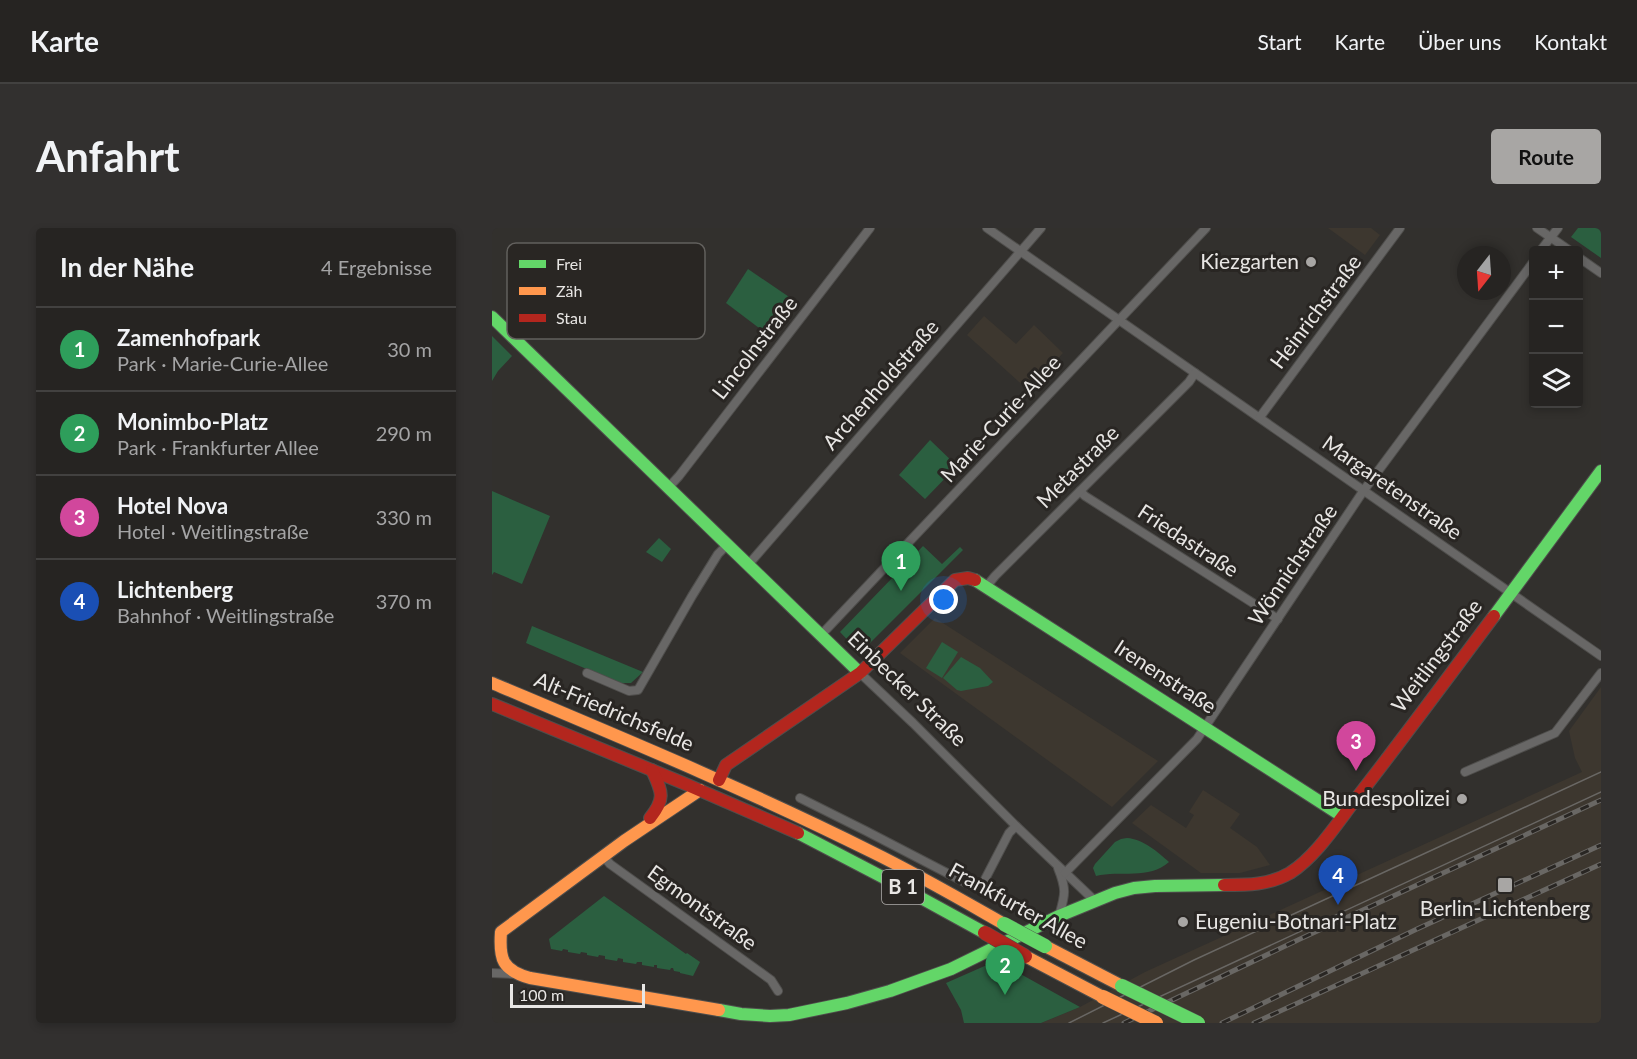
<!DOCTYPE html>
<html lang="de">
<meta charset="utf-8">
<style>
body{margin:0;font-family:Lato,sans-serif;background:#32302f;color:#f1f3f6}
.controls{position:absolute;right:18px;top:18px;display:grid;overflow:hidden;border-radius:6px;box-shadow:0 3px 9px #0003}
.controls button{width:54px;height:54px;display:grid;place-items:center;padding:0;border:0;border-bottom:2px solid #424140;background:#262422;color:#f1f3f6;font:30px sans-serif}
.compass{position:absolute;left:965px;top:18px;width:54px;height:54px;border-radius:50%;background:#262422;box-shadow:0 3px 9px #0003;rotate:197deg}
.scale{position:absolute;left:18px;bottom:15px;width:135px;box-sizing:border-box;padding-left:6px;border:3px solid #e8e6e4;border-top:0;font-size:16px;line-height:21px;white-space:nowrap;color:#e8e6e4;-webkit-text-stroke:4px #292623;paint-order:stroke}
.you{position:absolute;left:452px;top:372px;width:21px;height:21px;margin:-15px;border:4px solid #fff;border-radius:50%;background:#1a73e8;box-shadow:0 0 0 9px #1a73e833}
.badge{display:grid;place-items:center;width:39px;height:39px;border-radius:50%;background:#a8a6a4;color:#fff;font-size:20px;font-weight:700}
.pin{position:absolute;translate:-50% -50px;filter:drop-shadow(0 2px 3px #0008)}
.pin::after{content:'';position:absolute;top:32px;width:21px;height:18px;background:inherit;clip-path:polygon(0 0,100% 0,50% 100%)}
.list{margin:0;padding:0;list-style:none}
h2{display:flex;justify-content:space-between;align-items:center;height:78px;margin:0;padding:0 24px;font-size:26px}
h2 small{font-size:20px;font-weight:400;color:#a4a4a5}
.list li{display:grid;grid-template-columns:39px 1fr auto;gap:18px;align-items:center;box-sizing:border-box;height:84px;padding:0 24px;border-top:2px solid #424140}
.list b{display:block;font-size:22px;white-space:nowrap}
.list p{margin:0;font-size:20px;white-space:nowrap;color:#a4a4a5}
.list em{font-size:20px;font-style:normal;color:#a4a4a5}
.icon{flex:none;width:33px;height:33px;fill:none;stroke:currentColor;stroke-width:2;stroke-linecap:round;stroke-linejoin:round}
.map{position:relative;flex:none;width:1109px;height:795px;overflow:hidden;border-radius:6px}
header{display:flex;align-items:center;gap:36px;box-sizing:border-box;height:84px;padding:0 30px;background:#262422;border-bottom:2px solid #424140}
header strong{font-size:28px}
nav{display:flex;gap:33px;margin-inline-start:auto;font-size:21px}
.intro{display:flex;align-items:center;justify-content:space-between;box-sizing:border-box;height:144px;padding:0 36px}
h1{margin:0;font-size:42px}
.button{padding:15px 27px;border-radius:6px;background:#a8a6a4;color:#111;font-size:21px;font-weight:700}
main{display:flex;gap:36px;padding:0 36px}
aside{flex:1;background:#262422;border-radius:6px;box-shadow:0 3px 9px #0003}
.map>svg:first-child{display:block}
</style>
<header>
<strong>Karte</strong>
<nav><a>Start</a><a>Karte</a><a>Über uns</a><a>Kontakt</a></nav>
</header>
<div class="intro"><h1>Anfahrt</h1><a class="button">Route</a></div>
<main>
<aside>
<h2>In der Nähe<small>4 Ergebnisse</small></h2>
<ul class="list">
<li><span class="badge" style="background:#2e9e5b">1</span><div><b>Zamenhofpark</b><p>Park · Marie-Curie-Allee</p></div><em>30 m</em></li>
<li><span class="badge" style="background:#2e9e5b">2</span><div><b>Monimbo-Platz</b><p>Park · Frankfurter Allee</p></div><em>290 m</em></li>
<li><span class="badge" style="background:#d1479c">3</span><div><b>Hotel Nova</b><p>Hotel · Weitlingstraße</p></div><em>330 m</em></li>
<li><span class="badge" style="background:#1a4fb4">4</span><div><b>Lichtenberg</b><p>Bahnhof · Weitlingstraße</p></div><em>370 m</em></li>
</ul>
</aside>
<div class="map">
<svg width="1109" height="795" viewBox="0 0 1109 795">
<rect width="100%" height="100%" fill="#32302d"/>
<g fill="#3d372f">
<path d="M836 0H879L888 7 873 27Z"/>
<path d="M492 88 524 116 542 97 571 125 536 162 475 107Z"/>
<path d="M443 390 666 533 620 579 408 425Z"/>
<path d="M1109 459V795H549L588 779 653 744 1090 544 1083 530 1077 503Z"/>
<path d="M711 562 748 586 738 600 765 619 778 637 748 645H709L640 595 659 577 694 600 702 587 697 584Z"/>
</g>
<g fill="#2b5f40">
<path d="M1086 0H1109V30L1079 9Z"/>
<path d="M256 41 306 75 279 109 234 75Z"/>
<path d="M0 108 20 128 6 143 0 153Z"/>
<path d="M438 212 465 238 433 271 407 247Z"/>
<path d="M0 263 58 288 30 356 2 344 0 347Z"/>
<path d="M167 310 179 321 170 334 154 324Z"/>
<path d="M431 318 450 336 468 319 471 322 367 426 365 423V422L348 404Z"/>
<path d="M40 398 151 444 139 455H127L34 415Z"/>
<path d="M450 414 466 424 450 450 434 440Z"/>
<path d="M469 429 488 440 501 454 496 458 469 463 465 462 451 450Z"/>
<path d="M635 610C651 611 666 624 677 634 657 652 628 642 604 648L601 640 603 636 623 614 629 611Z"/>
<path d="M112 668 194 726 195 725 208 734 201 748 188 745V744L182 743 181 740H179L178 742 165 740V737H162V739L150 737V734H145L144 736 131 734V731L126 730 125 733 113 731V728L107 727 106 729 95 727V725L89 724 88 726 76 724V722L71 721 70 723 59 721 57 711Z"/>
<path d="M504 733 514 738 588 779 549 795H472L469 782 454 755Z"/>
</g>
<g fill="none" stroke-linecap="round" stroke-linejoin="round">
<g stroke="#4f4e4c" stroke-width="10">
<g id="street">
<path d="M495 0 1109 428"/>
<path d="M1045 0 1077 22"/>
<path d="M1049 22 1066 0"/>
<path d="M1086 29 1109 45"/>
<path d="M768 189 908 0"/>
<path d="M176 260 187 248 378 0"/>
<path d="M588 263 593 268 786 391"/>
<path d="M256 337 549 0"/>
<path d="M494 359 503 348 697 154 703 145"/>
<path d="M329 407 714 0"/>
<path d="M95 445 137 463 146 462 200 368 226 326 235 317"/>
<path d="M368 445 421 495 524 598 603 673"/>
<path d="M973 544 1063 505 1109 445"/>
<path d="M308 570 374 603 480 658 489 659 517 605 524 598"/>
<path d="M111 628 118 636 279 752 286 763"/>
<path d="M566 640C575 662 573 667 567 688"/>
<path d="M573 645 705 511 872 262 1042 33"/>
<path d="M0 745 22 746"/>
</g>
</g>
<g stroke="#4f4e4c" stroke-width="14">
<g id="fast">
<path d="M0 89 368 445"/>
<path d="M483 352 850 588"/>
<path d="M1002 388 1109 243"/>
<path d="M306 605 400 654 493 705"/>
<path d="M227 782 249 786 278 788 297 787 355 775 398 763 459 741 567 688 623 665 642 660 663 658 732 657"/>
</g>
</g>
<g stroke="#4f4e4c" stroke-width="14">
<g id="slow">
<path d="M0 455C128 509 256 562 380 624 425 646 468 671 512 696"/>
<path d="M208 562 132 613 9 704C7 731 10 742 38 750L227 782"/>
<path d="M553 718 630 758"/>
<path d="M533 728 611 769"/>
</g>
</g>
<g stroke="#4f4e4c" stroke-width="14">
<g id="jam">
<path d="M0 476 191 555 306 605"/>
<path d="M227 552 234 537 368 445 463 352 476 350 483 352"/>
<path d="M158 590C174 570 170 564 160 542"/>
<path d="M732 657C756 657 777 657 798 645 826 627 847 592 867 567 913 508 957 448 1002 388"/>
</g>
</g>
<use href="#street" stroke="#686766" stroke-width="8"/>
<use href="#fast" stroke="#63d668" stroke-width="12"/>
<use href="#slow" stroke="#ff974d" stroke-width="12"/>
<use href="#jam" stroke="#b3261e" stroke-width="12"/>
<g stroke="#696764" stroke-width="1.5">
<path d="M577 795 702 732 1109 544"/>
<path d="M611 795 1109 564"/>
</g>
<g stroke="#696764" stroke-width="5">
<g id="rail">
<path d="M632 795 808 711 1109 572"/>
<path d="M730 795 925 701 1109 617"/>
<path d="M762 795 1109 636"/>
</g>
</g>
<use href="#rail" stroke="#292623" stroke-width="3" stroke-dasharray="9" stroke-linecap="butt"/>
<g stroke="#4f4e4c" stroke-width="15" stroke-linecap="butt">
<g id="fast-bridge">
<path d="M512 696 553 718"/>
<path d="M630 758 706 795"/>
</g>
</g>
<g stroke="#4f4e4c" stroke-width="15" stroke-linecap="butt">
<path id="slow-bridge" d="M611 769 664 795"/>
</g>
<g stroke="#4f4e4c" stroke-width="15" stroke-linecap="butt">
<path id="jam-bridge" d="M493 705 533 728"/>
</g>
<use href="#fast-bridge" stroke="#63d668" stroke-width="14"/>
<use href="#slow-bridge" stroke="#ff974d" stroke-width="14"/>
<use href="#jam-bridge" stroke="#b3261e" stroke-width="14"/>
</g>
<g fill="#a8a6a4" stroke="#292623" stroke-width="2">
<circle cx="819" cy="34" r="6"/>
<circle cx="970" cy="571" r="6"/>
<rect x="1005" y="649" width="16" height="16" rx="3"/>
<circle cx="691" cy="694" r="6"/>
</g>
<g text-anchor="middle" stroke-width="6" stroke-linejoin="round" paint-order="stroke">
<rect fill="#292623" stroke="#afacaa" stroke-width="1.5" x="390" y="642" width="42" height="34" rx="4.5"/>
<g font-size="20" font-weight="bold" fill="#e8e6e4">
<text x="411" y="666">B 1</text>
</g>
<g font-size="21" fill="#e8e6e4" stroke="#292623" text-anchor="end">
<text x="807" y="41">Kiezgarten</text>
<text x="958" y="578">Bundespolizei</text>
<text x="1013" y="688" text-anchor="middle">Berlin-Lichtenberg</text>
<text x="703" y="701" text-anchor="start">Eugeniu-Botnari-Platz</text>
</g>
<g font-size="21" fill="#e8e6e4" stroke="#292623">
<text transform="translate(824 84) rotate(-53)" y="7">Heinrichstraße</text>
<text transform="translate(263 120) rotate(-52)" y="7">Lincolnstraße</text>
<text transform="translate(389 157) rotate(-49)" y="7">Archenholdstraße</text>
<text transform="translate(509 191) rotate(-47)" y="7">Marie-Curie-Allee</text>
<text transform="translate(586 239) rotate(-45)" y="7">Metastraße</text>
<text transform="translate(900 260) rotate(35)" y="7">Margaretenstraße</text>
<text transform="translate(696 313) rotate(33)" y="7">Friedastraße</text>
<text transform="translate(801 337) rotate(-56)" y="7">Wönnichstraße</text>
<text transform="translate(945 428) rotate(-53)" y="7">Weitlingstraße</text>
<text transform="translate(673 449) rotate(33)" y="7">Irenenstraße</text>
<text transform="translate(415 461) rotate(44)" y="7">Einbecker Straße</text>
<text transform="translate(122 484) rotate(23)" y="7">Alt-Friedrichsfelde</text>
<text transform="translate(526 678) rotate(29)" y="7">Frankfurter Allee</text>
<text transform="translate(210 680) rotate(36)" y="7">Egmontstraße</text>
</g>
</g>
<rect x="15" y="15" width="198" height="96" rx="9" fill="#292623" stroke="#62605d" stroke-width="1.5"/>
<rect x="27" y="32" width="27" height="8" fill="#63d668"/>
<rect x="27" y="59" width="27" height="8" fill="#ff974d"/>
<rect x="27" y="86" width="27" height="8" fill="#b3261e"/>
<g font-size="16" fill="#e8e6e4">
<text x="64" y="42">Frei</text>
<text x="64" y="69">Zäh</text>
<text x="64" y="96">Stau</text>
</g>
</svg>
<div class="controls">
<button>+</button>
<button>−</button>
<button><svg class="icon" aria-label="layers" viewBox="0 0 24 24"><path d="M12 4l9 5-9 5-9-5zM3 14l9 5 9-5"/></svg></button>
</div>
<svg class="compass" viewBox="-18 -18 36 36"><path d="M0-13l5 13h-10z" fill="#e53935"/><path d="M0 13l5-13h-10z" fill="#a4a4a5"/></svg>
<div class="scale">100 m</div>
<div class="you"></div>
<div class="pin badge" style="left:409px;top:363px;background:#2e9e5b">1</div>
<div class="pin badge" style="left:513px;top:767px;background:#2e9e5b">2</div>
<div class="pin badge" style="left:864px;top:543px;background:#d1479c">3</div>
<div class="pin badge" style="left:846px;top:677px;background:#1a4fb4">4</div>
</div>
</main>
